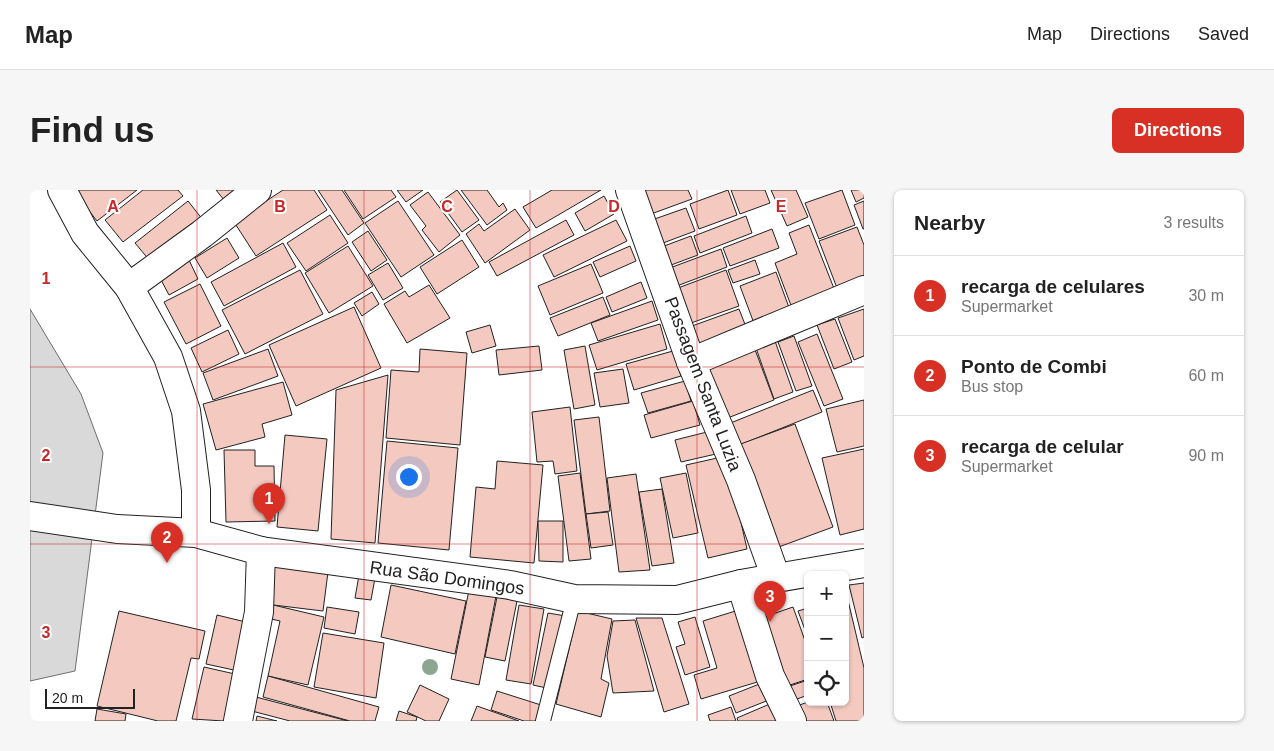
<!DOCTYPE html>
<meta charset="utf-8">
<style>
body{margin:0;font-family:Arial,sans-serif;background:#f6f6f6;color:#222}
.controls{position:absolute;right:15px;bottom:15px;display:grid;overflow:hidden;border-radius:8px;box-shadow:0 1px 4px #0004}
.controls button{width:45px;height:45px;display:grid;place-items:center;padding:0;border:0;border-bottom:1px solid #e0e0e0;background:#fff;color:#222;font:25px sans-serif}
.scale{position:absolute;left:15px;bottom:12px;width:90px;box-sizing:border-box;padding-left:5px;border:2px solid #222;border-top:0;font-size:14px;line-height:18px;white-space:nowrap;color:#222;-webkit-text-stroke:4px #fff;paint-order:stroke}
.you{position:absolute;left:378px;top:286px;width:18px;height:18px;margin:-12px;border:4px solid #fff;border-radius:50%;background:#1a73e8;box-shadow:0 0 0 8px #1a73e833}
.badge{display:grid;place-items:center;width:32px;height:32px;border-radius:50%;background:#d93025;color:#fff;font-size:16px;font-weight:700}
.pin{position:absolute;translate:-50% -41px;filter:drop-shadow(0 1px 2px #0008)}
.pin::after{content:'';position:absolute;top:26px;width:18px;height:15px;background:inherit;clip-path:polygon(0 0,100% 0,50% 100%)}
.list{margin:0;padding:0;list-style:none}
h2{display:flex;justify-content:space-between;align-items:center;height:65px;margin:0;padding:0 20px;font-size:21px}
h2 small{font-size:16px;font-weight:400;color:#767676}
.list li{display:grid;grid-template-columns:32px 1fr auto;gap:15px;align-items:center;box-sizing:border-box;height:80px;padding:0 20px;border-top:1px solid #e0e0e0}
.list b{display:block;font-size:19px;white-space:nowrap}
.list p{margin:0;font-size:16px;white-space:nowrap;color:#767676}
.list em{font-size:16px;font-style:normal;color:#767676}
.icon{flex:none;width:28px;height:28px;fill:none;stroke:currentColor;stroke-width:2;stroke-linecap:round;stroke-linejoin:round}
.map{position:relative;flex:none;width:834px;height:531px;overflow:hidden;border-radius:8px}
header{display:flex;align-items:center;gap:30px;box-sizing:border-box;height:70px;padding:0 25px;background:#fff;border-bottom:1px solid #e0e0e0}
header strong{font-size:24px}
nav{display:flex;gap:28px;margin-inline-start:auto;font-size:18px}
.intro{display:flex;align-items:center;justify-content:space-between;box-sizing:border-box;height:120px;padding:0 30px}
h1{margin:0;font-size:35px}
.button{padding:12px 22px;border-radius:8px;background:#d93025;color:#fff;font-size:18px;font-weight:700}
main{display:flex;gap:30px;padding:0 30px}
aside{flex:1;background:#fff;border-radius:8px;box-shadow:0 1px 4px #0004}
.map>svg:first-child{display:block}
</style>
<header>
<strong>Map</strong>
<nav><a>Map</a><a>Directions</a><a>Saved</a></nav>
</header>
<div class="intro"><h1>Find us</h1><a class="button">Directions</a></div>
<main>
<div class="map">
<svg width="834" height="531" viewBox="0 0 834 531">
<rect width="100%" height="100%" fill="#fff"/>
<path fill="#d9d9d9" stroke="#6f6f6f" d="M0 119 51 204 73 263 45 481 0 491Z"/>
<g fill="#f3c9c0" stroke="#222">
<path d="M43 0H107L67 31Z"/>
<path d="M113 0H148L153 6 93 52 75 30Z"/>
<path d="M186 0H206L194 10Z"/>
<path d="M253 0H284L297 20 226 66 204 32Z"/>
<path d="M288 0H312L334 33 318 45Z"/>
<path d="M314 0H361L366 7 333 29Z"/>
<path d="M367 0H393L376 12Z"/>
<path d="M427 0 449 30 432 42 410 12Z"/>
<path d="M431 0H457L469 17 473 13 477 20 457 35Z"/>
<path d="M522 0H571L506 38 493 17Z"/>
<path d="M612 0H658L662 9 621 24Z"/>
<path d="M698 0 707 25 669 39 660 14Z"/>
<path d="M701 0H735L740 13 710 24Z"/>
<path d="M741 0H766L778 27 757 36Z"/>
<path d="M812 0 825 35 789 49 775 13Z"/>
<path d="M821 0H834V8L826 12Z"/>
<path d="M398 2 430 45 409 62 392 40 396 36 380 15Z"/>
<path d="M574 6 584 24 555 41 545 23Z"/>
<path d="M158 11 173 30 120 71 105 53Z"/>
<path d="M368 11 404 65 371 87 335 33Z"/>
<path d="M834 11V39H833L824 15Z"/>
<path d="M656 18 665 41 625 56 616 32Z"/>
<path d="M485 19 500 40 455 73 436 44 449 34 454 41Z"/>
<path d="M300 25 318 53 276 81 257 53Z"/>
<path d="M716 26 722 43 670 63 664 46Z"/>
<path d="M536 30 544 45 467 86 459 72Z"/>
<path d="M586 30 597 51 524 87 513 65Z"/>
<path d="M779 35 805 101 762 118 745 73 767 64 759 43Z"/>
<path d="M827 37 834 55V87L807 98 789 51Z"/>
<path d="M742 39 749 58 700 76 693 58Z"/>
<path d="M338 41 357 70 341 81 322 52Z"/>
<path d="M661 46 668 65 633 78 626 59Z"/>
<path d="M197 48 209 68 177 88 165 68Z"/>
<path d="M432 50 449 77 407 104 390 77Z"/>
<path d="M253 53 266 77 194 116 181 92Z"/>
<path d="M318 56 343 96 299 123 275 83Z"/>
<path d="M600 56 606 71 570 87 563 72Z"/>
<path d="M691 59 697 77 644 97 637 79Z"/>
<path d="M159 70 168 89 139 105 129 86Z"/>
<path d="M725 70 730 84 703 93 698 80Z"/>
<path d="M358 73 373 98 353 110 338 85Z"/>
<path d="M561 74 573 103 520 125 508 96Z"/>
<path d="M270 80 293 124 215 164 192 120Z"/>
<path d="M696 80 709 116 661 133 648 98Z"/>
<path d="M746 82 761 123 725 136 710 96Z"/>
<path d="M611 92 617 108 582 122 576 107Z"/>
<path d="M170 94 191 136 156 154 134 112Z"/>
<path d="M399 95 420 128 377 153 354 114 375 101 379 107Z"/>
<path d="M342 102 349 114 332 126 324 113Z"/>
<path d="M573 107 580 125 528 146 520 128Z"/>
<path d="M622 111 628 130 568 151 561 133Z"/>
<path d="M324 117 351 178 266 216 239 155Z"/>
<path d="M709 119 718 142 670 159 662 136Z"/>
<path d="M834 119V166L824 170 808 128Z"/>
<path d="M805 129 822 172 804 179 787 135Z"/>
<path d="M630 134 637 159 567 180 559 155Z"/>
<path d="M460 135 466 156 442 163 436 142Z"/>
<path d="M198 140 209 164 172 182 161 158Z"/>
<path d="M787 144 813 209 794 216 768 152Z"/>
<path d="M764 146 782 196 766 201 748 152Z"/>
<path d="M745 151 763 202 744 209 726 158Z"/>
<path d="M509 156 512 180 469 185 466 160Z"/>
<path d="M555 156 565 215 544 219 534 160Z"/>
<path d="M724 157 744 210 695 229 677 180 692 174 690 169Z"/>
<path d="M238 159 248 186 183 210 173 183Z"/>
<path d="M390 159 437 163 430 255 356 248 361 180 389 182Z"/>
<path d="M643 161 651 186 604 200 596 174Z"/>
<path d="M593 179 599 213 570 217 564 183Z"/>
<path d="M358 185 345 353 301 349 306 200Z"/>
<path d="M655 191 661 211 618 223 611 203Z"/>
<path d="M253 192 262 225 232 234 235 247 186 260 173 214Z"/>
<path d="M783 200 792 222 707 256 698 234Z"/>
<path d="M834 210V256L807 262 796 219Z"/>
<path d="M663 211 670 235 621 248 614 225Z"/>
<path d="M540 217 547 281 525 284 523 271 507 272 502 222Z"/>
<path d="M569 227 580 321 556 324 544 230Z"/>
<path d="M765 234 803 337 746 358 708 255Z"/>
<path d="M681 241 686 264 651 272 645 250Z"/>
<path d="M255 245 297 249 288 341 247 337Z"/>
<path d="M357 251 428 258 419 360 348 353Z"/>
<path d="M834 259V339L810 345 792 268Z"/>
<path d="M194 260H225V276H244L245 331 196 332Z"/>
<path d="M696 266 717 359 678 368 656 275Z"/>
<path d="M467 271 513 275 504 373 440 367 446 297 465 299Z"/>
<path d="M550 283 561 369 539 371 528 286Z"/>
<path d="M656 283 668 343 643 348 630 288Z"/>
<path d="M606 284 620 380 589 382 577 288Z"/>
<path d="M632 299 644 373 622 376 609 302Z"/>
<path d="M578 322 583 355 561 358 556 324Z"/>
<path d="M508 331H533V372L509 371Z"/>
<path d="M240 374 298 382 293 421 235 414Z"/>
<path d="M329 385 345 388 341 410 325 408Z"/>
<path d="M834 393V447L832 448 819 395Z"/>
<path d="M361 395 436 411 425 464 351 447Z"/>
<path d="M439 400 466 406 449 495 421 489Z"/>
<path d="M815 406H817L834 478V531H806L800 512H815Z"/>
<path d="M467 407 487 411 475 471 455 467Z"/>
<path d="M239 414 294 427 278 495 238 486 250 431 237 428Z"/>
<path d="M489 415 514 419 501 494 476 490Z"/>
<path d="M297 417 329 422 325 444 294 438Z"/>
<path d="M763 417 778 459V489L751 498 728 429Z"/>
<path d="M778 418V448L768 421Z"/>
<path d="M712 419 734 490 671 509 664 485 687 478 673 431Z"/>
<path d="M89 421 175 441 169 469 161 468 146 531H128L67 516Z"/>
<path d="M548 421 582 429 571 489 579 493 571 527 526 514Z"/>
<path d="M518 423 536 426 521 499 503 495Z"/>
<path d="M187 425 224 434 213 482 176 474Z"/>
<path d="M665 427 680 477 655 485 646 457 655 454 648 432Z"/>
<path d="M606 428H632L659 514 634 522Z"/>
<path d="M605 430 624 501 583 503 577 466 583 431Z"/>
<path d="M293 443 354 453 346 508 284 497Z"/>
<path d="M174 477 205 484 194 531 162 529Z"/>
<path d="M238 486 349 517 345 531H320L233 507Z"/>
<path d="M778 490V505L756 513 751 499Z"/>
<path d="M737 491 744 508 706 523 699 506Z"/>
<path d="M390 495 419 509 409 531H396L377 522Z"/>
<path d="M467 501 511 515 506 531H494L461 520Z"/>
<path d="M222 506 318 531H260L218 520Z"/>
<path d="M749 510 758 531H708L707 528Z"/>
<path d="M778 512H797L804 531H766L761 518Z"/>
<path d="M447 516 489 531H441Z"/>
<path d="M701 517 706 531H680L678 525Z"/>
<path d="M67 519 96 524 95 531H65Z"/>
<path d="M369 521 387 527 386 531H366Z"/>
<path d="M227 526 247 531H226Z"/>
</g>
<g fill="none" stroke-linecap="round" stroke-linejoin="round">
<g stroke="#222" stroke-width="16">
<path id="service" d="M513 531 544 409"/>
</g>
<g stroke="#222" stroke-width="30">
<g id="minor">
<path d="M32 0 55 43 99 97 138 167 156 221 166 300V343"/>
<path d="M600 0 661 172 711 290 746 388"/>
<path d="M99 97 172 44 227 0"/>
<path d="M661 172 834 100"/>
<path d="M711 394 740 486 762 531"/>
<path d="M208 531 229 422 231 361"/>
</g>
</g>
<g stroke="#222" stroke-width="30">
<path id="tertiary" d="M0 326 87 339 166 343 231 361 480 395 544 409 647 410 711 394 834 373"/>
</g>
<use href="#service" stroke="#fff" stroke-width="14"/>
<use href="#minor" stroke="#fff" stroke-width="28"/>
<use href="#tertiary" stroke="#fff" stroke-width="28"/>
</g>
<circle fill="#8da692" cx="400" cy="477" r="8"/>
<path fill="none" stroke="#c62828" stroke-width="1" stroke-opacity="0.55" d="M167 0V531M334 0V531M500 0V531M667 0V531M0 177H834M0 354H834"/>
<g text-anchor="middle" stroke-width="4" stroke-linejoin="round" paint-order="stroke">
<g font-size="18" fill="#222" stroke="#fff">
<text transform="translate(673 194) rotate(69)" y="6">Passagem Santa Luzia</text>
<text transform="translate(417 388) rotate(8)" y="6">Rua São Domingos</text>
</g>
</g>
<g font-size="16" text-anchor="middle" font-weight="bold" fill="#c62828" stroke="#fff" stroke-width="4" stroke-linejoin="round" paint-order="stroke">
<text x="83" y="22">A</text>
<text x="250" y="22">B</text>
<text x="417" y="22">C</text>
<text x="584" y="22">D</text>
<text x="751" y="22">E</text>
<text x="16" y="94">1</text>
<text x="16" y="271">2</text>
<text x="16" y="448">3</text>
</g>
</svg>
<div class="controls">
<button>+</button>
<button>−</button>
<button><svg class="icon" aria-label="locate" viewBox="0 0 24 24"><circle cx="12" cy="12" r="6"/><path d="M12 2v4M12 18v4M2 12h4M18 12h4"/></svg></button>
</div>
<div class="scale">20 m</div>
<div class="you"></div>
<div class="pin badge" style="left:239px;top:334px">1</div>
<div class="pin badge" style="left:137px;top:373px">2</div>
<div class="pin badge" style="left:740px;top:432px">3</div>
</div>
<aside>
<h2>Nearby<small>3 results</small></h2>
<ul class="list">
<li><span class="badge">1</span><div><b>recarga de celulares</b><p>Supermarket</p></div><em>30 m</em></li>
<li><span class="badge">2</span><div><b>Ponto de Combi</b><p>Bus stop</p></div><em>60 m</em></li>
<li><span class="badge">3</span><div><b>recarga de celular</b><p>Supermarket</p></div><em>90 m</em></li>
</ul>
</aside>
</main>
